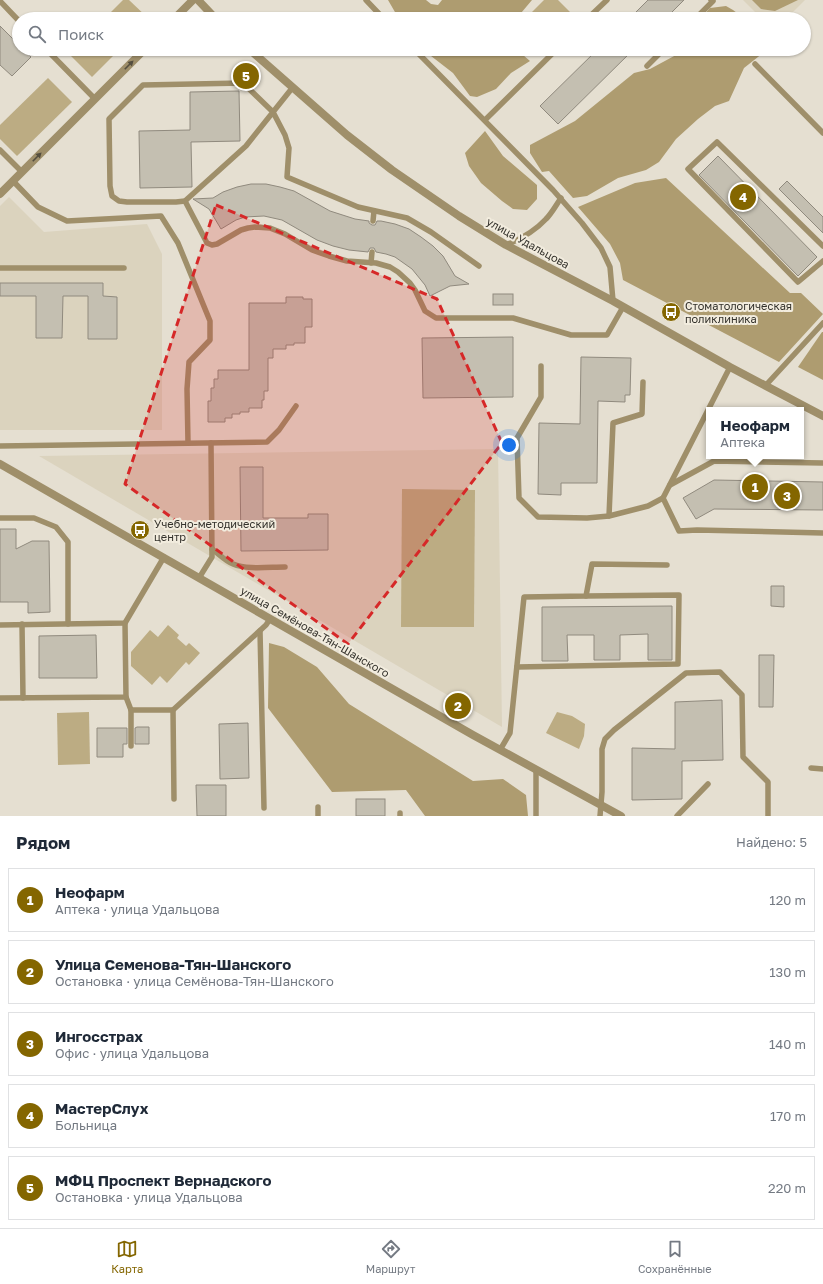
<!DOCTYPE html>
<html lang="ru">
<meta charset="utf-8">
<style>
body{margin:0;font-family:"Golos Text",sans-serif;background:#f2f2f3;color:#1f2937}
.you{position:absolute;left:509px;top:445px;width:14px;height:14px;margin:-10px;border:3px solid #fff;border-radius:50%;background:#1a73e8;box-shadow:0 0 0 6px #1a73e833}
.badge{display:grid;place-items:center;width:26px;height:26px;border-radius:50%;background:#846600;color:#fff;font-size:13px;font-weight:700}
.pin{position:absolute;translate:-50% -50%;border:2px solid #fff;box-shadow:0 1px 4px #0006}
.popup{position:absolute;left:706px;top:407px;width:98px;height:52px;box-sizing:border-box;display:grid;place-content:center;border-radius:0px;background:#fff;filter:drop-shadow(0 1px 3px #0005);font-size:13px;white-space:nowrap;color:#747a83}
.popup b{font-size:15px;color:#1f2937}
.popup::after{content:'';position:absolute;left:50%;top:100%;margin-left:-8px;border:8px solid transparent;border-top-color:#fff}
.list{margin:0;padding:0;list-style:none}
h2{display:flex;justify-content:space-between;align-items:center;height:52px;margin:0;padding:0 16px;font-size:17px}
h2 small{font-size:13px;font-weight:400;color:#747a83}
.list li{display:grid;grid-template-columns:26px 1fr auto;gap:12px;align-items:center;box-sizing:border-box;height:64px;margin:0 8px 8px;padding:0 8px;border:1px solid #e0e1e3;border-radius:0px}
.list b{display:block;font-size:15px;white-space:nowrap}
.list p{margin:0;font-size:13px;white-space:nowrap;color:#747a83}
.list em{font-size:13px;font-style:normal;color:#747a83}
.icon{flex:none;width:22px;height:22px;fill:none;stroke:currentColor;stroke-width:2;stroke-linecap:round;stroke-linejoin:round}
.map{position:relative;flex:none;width:823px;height:816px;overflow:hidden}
.search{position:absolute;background:#fff;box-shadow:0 1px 3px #0004;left:12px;right:12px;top:12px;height:44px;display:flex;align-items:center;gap:10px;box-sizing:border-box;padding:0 14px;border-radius:22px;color:#747a83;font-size:15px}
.sheet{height:412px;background:#fff}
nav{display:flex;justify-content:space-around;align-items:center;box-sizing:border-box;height:56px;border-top:1px solid #e0e1e3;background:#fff;font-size:11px;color:#747a83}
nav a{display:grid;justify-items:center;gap:2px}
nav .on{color:#846600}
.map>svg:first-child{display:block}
</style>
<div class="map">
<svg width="823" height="816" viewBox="0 0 823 816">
<rect width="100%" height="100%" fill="#e5dfd1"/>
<g fill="#dbd3be">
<path d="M743 0H805L786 19H762Z"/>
<path d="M9 197 44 232 147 224 162 254V430H0V206Z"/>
<path d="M498 449 502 727 39 456Z"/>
</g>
<g fill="#bcac83">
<path d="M123 0H129L149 19H104Z"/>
<path d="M544 0H558L573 15 569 19H525Z"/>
<path d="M75 49H120L92 77 69 54Z"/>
<path d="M48 78 72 102 17 156 0 139V125Z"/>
<path d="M402 489 475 490 474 627H401Z"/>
<path d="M168 625 179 635 177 638 186 646 189 643 200 653 189 665 186 662 167 683 160 676 152 685 131 666V652L150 630 158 637Z"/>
<path d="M89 712 90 764 58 765 57 713Z"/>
<path d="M557 712 572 716 585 724 584 736 579 749 546 733Z"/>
</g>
<g fill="#ae9c70">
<path d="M388 0H426L431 4 438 5 442 0H532L516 19H399Z"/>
<path d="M752 0H798L775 11 761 9Z"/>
<path d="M726 6 733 10 745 19H700L710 8Z"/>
<path d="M422 49H516L530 61 511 73 496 89 477 97 470 96 453 73Z"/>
<path d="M680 49H768L744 68 729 101 715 106 698 119 676 139 659 162 646 170 618 178 587 196 573 198 549 171 542 172 530 153V145L575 121 634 73 650 69 676 55Z"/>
<path d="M485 131 503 156 537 185V199L527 210 513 209 502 201 481 183 469 166 465 153Z"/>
<path d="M666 178 790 293H801L823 314 779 362 623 280 620 263 610 244 578 207 635 183Z"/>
<path d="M822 332H823V380L798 367Z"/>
<path d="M269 643 284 647 317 667 349 704 473 781 503 779 526 795 528 816H425L406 790 332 792 268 708Z"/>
</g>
<g fill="#c4bfb1" stroke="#908a7e">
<path d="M648 0H684L665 19H629Z"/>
<path d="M0 26 19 45V49H23L31 57 12 76 0 65Z"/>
<path d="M598 49H634L558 124 540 106Z"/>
<path d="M239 91 240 141 191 142 192 187 140 188 139 131 190 130V92Z"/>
<path d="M718 156 817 257 798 276 699 175Z"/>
<path d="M787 181 823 217V233L779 189Z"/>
<path d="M251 184H266L280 187 294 191 330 211 355 219 369 221V223L372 225H375L377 221H381L395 224 409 229 421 237 433 246 443 256 455 276 469 284 450 286 430 296 425 285 412 269 395 257 386 254 376 252 374 248H370L368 252 349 250 333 246 317 240 282 220 264 216 245 217 236 220 221 229 209 209 193 199 213 198 223 192 237 187Z"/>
<path d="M0 283H103V296L117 297V339H88V296H63L62 338H36V296H0Z"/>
<rect x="493" y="294" width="20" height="11"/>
<path d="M286 297H303V299H312V327H305V343H294V345H286V349H273V358H268V391H264V400H262V408H249V412H240V414H232V418H225V422H208V401H211V388H214V379H218V370H249V303H286Z"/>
<path d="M513 337V397L423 398 422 338Z"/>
<path d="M581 357 631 358 630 395H625V402L598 401 597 483H561V495L538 494 539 423 580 424Z"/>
<path d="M240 467H263V518H308V514H328V550L241 551Z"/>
<path d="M714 480 823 482V510L714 509 696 519 683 498Z"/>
<path d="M0 529H16V549L32 541H49L50 612 28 613V602H0Z"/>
<path d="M771 586H784V607L771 606Z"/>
<path d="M672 606V660H648V634L620 635V660H594V635H567L568 661H542V607Z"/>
<path d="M96 635 97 678H39V636Z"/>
<path d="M759 655H774L773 707H759Z"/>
<path d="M722 700 723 760 682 761V799L632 800V748L675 749V702Z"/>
<path d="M248 723 249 778 220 779 219 724Z"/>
<path d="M137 727H149V744H135V728Z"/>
<path d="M97 728H127V744H123V757H97Z"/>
<path d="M196 785H226V816H197Z"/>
<rect x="356" y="799" width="29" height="17"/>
</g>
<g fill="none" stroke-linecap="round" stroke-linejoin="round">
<g stroke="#9f8f6a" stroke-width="5.5">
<path d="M366 0 384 19"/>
<path d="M0 1 19 21"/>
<path d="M587 19 607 0"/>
<path d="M695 19 713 1 711 0"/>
<path d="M46 49 95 99"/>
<path d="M414 49 553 190 582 223 601 248 610 267 613 301"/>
<path d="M755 64 823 133"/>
<path d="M647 66 664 49"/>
<path d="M293 87 246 146 185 201 176 202H127L119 201 112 196 110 186 109 119 143 85 243 83 273 112 285 135 289 148 287 177 358 207 407 218 431 232 479 266"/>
<path d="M485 120 557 49"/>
<path d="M0 150 22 172"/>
<path d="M13 181 38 207 67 221 161 216 178 243 210 321V340L189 362 187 389 188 443"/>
<path d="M185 201 207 243 212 245 217 244 241 230 248 228 255 227 270 228 285 234 312 250 329 256 347 261 376 263 390 267 398 272 410 283 415 290 425 311 436 318H513L571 335H607L623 307"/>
<path d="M373 221 374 211"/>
<path d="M506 245C521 239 535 231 546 219 552 213 556 205 561 198"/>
<path d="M823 246 717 142 688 169 798 282 823 261"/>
<path d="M371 263 372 252"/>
<path d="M0 268H124"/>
<path d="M541 366V397L517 438 519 498 538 517 587 518 609 516 613 423 642 414 643 382"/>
<path d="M730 367 663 498 679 531 697 530 823 533"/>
<path d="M766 385 823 323"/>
<path d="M0 446 267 442 279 430 296 406"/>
<path d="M670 485 714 461 823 463"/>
<path d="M609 516 648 506 663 498"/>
<path d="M0 518H34L56 527 68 542V624"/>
<path d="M212 549C219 554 225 561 233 564 247 570 269 567 285 567"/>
<path d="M199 578 212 557 211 443"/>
<path d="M22 624 23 698"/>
<path d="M0 625 125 623 164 557"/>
<path d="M260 631 264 808"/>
<path d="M517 667 678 664 679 595 586 596"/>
<path d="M126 697 131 710"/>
<path d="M0 698 126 697 125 623"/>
<path d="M173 710 266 625 270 619"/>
<path d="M131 746V710H173L174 799"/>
<path d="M500 750 510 733 524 597 586 596 592 564 667 565"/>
<path d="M811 768 823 769"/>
<path d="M536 770V816"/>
<path d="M318 807V816"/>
<path d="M400 813V816"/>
<path d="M600 816 602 792V749L605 739 614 730 686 673 720 672 742 695 743 757 768 782V816"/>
<path d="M677 816 708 784"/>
</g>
<g stroke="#9f8f6a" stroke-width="8">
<path d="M174 19 193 0"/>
<path d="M0 194 145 49"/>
<path d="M0 464 473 735 621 816"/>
</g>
<g stroke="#9f8f6a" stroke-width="8">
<path d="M198 0 216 19"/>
<path d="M249 49 347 135 392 170 459 216 506 245 613 301 730 367 823 416"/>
</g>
</g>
<defs><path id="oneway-solid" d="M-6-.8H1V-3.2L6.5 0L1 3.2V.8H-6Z"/></defs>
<g fill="#544e3f">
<use href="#oneway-solid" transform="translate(129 65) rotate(-45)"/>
<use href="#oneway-solid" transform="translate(37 157) rotate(-45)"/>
</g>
<path fill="#d62828" fill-opacity="0.2" stroke="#d62828" stroke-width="3" stroke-dasharray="8 5" stroke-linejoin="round" d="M216 205 437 299 502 443 348 644 125 484Z"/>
<defs>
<g id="bus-disc" transform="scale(1)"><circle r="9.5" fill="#846600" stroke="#f2ecde"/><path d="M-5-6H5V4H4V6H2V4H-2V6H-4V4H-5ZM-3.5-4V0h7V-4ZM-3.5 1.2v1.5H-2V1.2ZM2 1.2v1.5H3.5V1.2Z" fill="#fff"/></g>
</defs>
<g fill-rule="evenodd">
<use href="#bus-disc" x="671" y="312"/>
<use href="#bus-disc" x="140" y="530"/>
</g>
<g text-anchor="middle" stroke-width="4" stroke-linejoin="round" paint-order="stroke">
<g font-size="11" fill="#34322c" stroke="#f2ecde">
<text transform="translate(528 243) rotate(29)" y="4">улица Удальцова</text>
<text transform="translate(315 632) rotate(30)" y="4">улица Семёнова-Тян-Шанского</text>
</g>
<g font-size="11" fill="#34322c" stroke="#f2ecde" text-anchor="start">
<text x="685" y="310">Стоматологическая<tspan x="685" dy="13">поликлиника</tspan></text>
<text x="154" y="528">Учебно-методический<tspan x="154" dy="13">центр</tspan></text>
</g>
</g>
</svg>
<div class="you"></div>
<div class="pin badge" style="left:755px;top:487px">1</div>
<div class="popup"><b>Неофарм</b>Аптека</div>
<div class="pin badge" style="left:458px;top:706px">2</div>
<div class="pin badge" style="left:787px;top:496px">3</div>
<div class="pin badge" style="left:743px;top:197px">4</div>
<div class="pin badge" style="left:246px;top:76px">5</div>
<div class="search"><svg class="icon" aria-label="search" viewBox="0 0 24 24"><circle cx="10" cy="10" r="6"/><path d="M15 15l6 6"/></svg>Поиск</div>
</div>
<section class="sheet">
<h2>Рядом<small>Найдено: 5</small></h2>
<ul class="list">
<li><span class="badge">1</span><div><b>Неофарм</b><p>Аптека · улица Удальцова</p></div><em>120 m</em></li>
<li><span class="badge">2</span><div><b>Улица Семенова-Тян-Шанского</b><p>Остановка · улица Семёнова-Тян-Шанского</p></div><em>130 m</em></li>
<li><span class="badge">3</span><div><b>Ингосстрах</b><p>Офис · улица Удальцова</p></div><em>140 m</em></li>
<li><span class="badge">4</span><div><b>МастерСлух</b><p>Больница</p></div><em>170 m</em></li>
<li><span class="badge">5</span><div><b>МФЦ Проспект Вернадского</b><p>Остановка · улица Удальцова</p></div><em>220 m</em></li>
</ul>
</section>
<nav>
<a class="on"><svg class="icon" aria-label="map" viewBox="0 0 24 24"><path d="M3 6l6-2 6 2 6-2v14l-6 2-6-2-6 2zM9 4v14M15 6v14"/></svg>Карта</a>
<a><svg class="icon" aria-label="directions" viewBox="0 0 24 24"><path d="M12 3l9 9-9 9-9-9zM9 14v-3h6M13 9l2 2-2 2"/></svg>Маршрут</a>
<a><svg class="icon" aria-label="saved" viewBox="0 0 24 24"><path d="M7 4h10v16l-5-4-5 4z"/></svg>Сохранённые</a>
</nav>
